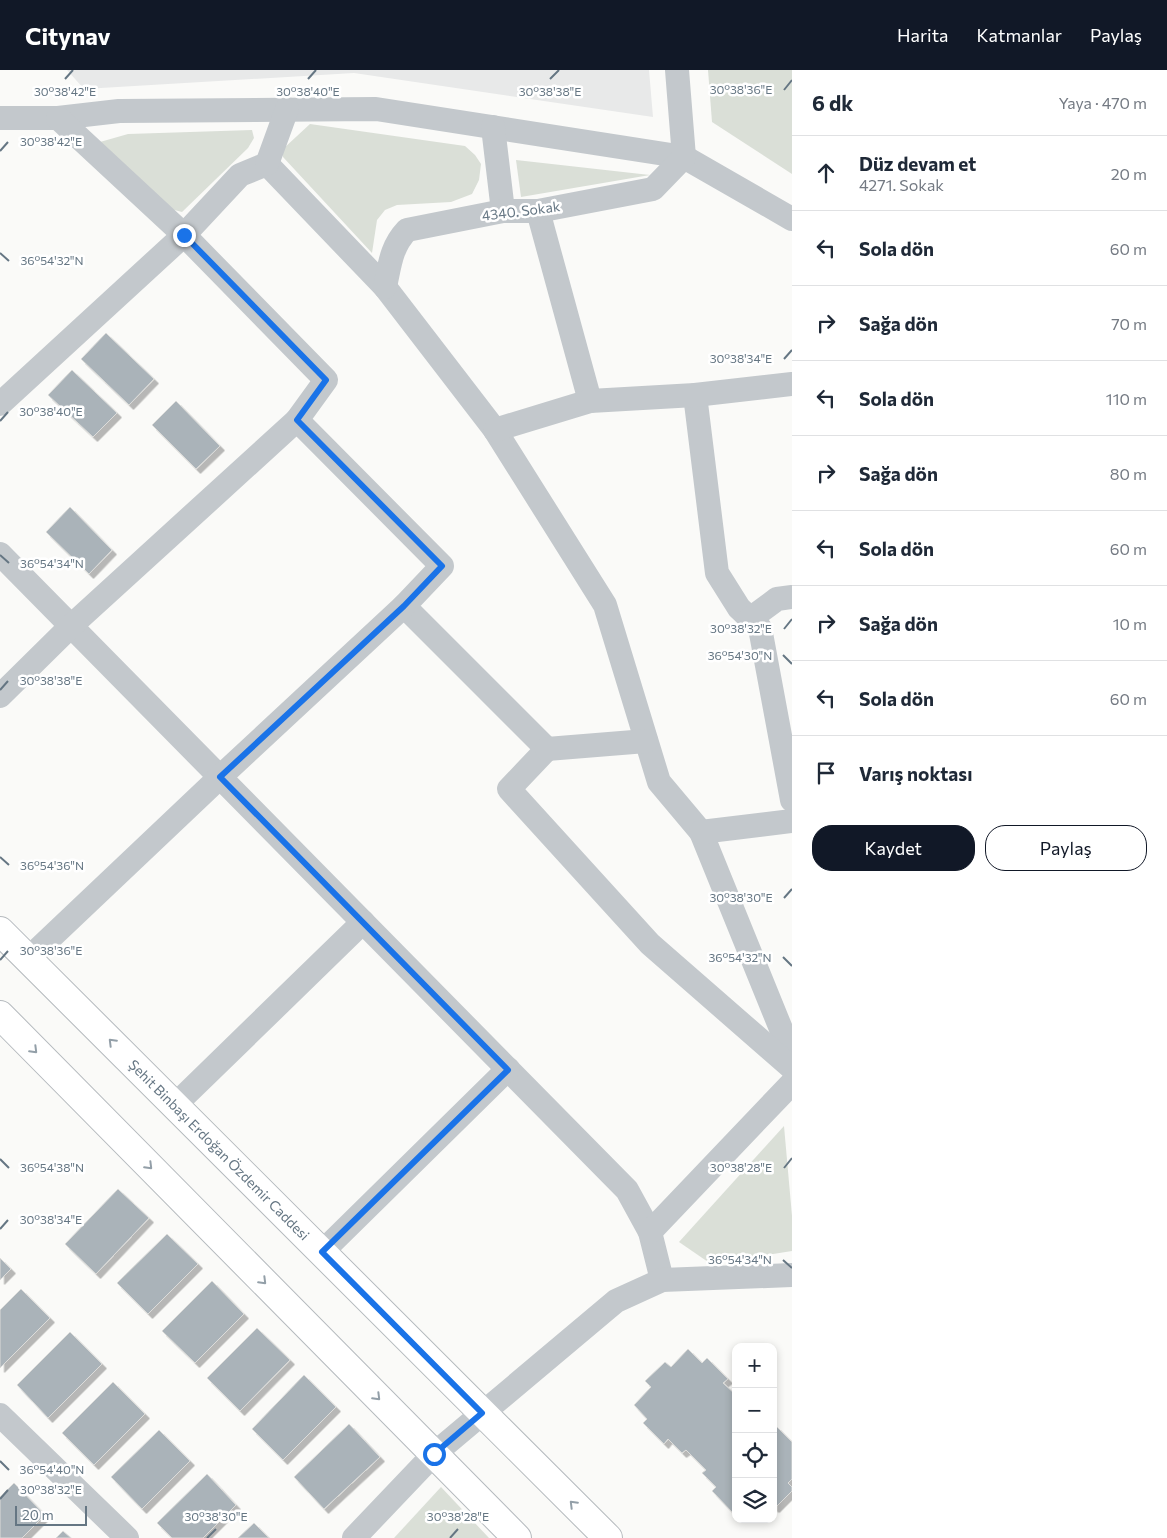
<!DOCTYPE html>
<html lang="tr">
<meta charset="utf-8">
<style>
body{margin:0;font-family:Commissioner,sans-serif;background:#f6f6f7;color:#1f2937}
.controls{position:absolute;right:15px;bottom:15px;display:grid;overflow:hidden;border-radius:10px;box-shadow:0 2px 8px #0003}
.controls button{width:45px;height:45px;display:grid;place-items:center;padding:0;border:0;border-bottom:1px solid #e0e1e3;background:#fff;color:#1f2937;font:25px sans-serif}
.scale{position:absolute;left:15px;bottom:12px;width:72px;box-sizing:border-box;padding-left:5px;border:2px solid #657683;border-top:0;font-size:14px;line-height:18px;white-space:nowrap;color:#657683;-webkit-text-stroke:4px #fff;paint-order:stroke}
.stop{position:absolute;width:15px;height:15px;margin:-11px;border:4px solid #1a73e8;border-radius:50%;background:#fff}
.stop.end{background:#1a73e8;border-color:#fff;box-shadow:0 1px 5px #0008}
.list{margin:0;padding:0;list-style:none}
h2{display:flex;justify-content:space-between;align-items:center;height:65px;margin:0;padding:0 20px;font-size:21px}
h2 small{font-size:16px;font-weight:400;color:#747a83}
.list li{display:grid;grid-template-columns:32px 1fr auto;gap:15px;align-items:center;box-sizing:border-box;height:75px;padding:0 20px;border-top:1px solid #e0e1e3}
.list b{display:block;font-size:19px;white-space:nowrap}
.list p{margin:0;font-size:16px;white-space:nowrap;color:#747a83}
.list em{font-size:16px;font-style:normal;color:#747a83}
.actions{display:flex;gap:10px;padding:15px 20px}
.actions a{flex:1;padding:11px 0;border:1px solid #111827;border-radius:20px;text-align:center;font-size:18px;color:#111827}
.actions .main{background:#111827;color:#fff}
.icon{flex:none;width:28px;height:28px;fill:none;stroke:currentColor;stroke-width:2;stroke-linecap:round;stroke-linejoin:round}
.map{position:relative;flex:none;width:792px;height:1468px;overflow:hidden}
header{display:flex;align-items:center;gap:30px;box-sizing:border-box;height:70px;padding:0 25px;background:#111827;color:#fff}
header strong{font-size:24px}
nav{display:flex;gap:28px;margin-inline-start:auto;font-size:18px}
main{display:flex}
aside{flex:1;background:#fff}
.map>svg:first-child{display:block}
</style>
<header>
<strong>Citynav</strong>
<nav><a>Harita</a><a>Katmanlar</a><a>Paylaş</a></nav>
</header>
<main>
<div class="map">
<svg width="792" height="1468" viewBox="0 0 792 1468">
<defs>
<filter id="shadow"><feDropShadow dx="4.5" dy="4.5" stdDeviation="0" flood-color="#0004"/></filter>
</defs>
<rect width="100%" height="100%" fill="#fafaf8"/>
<path fill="#e8e9e9" d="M67 0H649L653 47 354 3 84 19Z"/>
<g fill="#dadfd7">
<path d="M708 0H792V104L712 52Z"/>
<path d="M310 54 465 76 475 85 481 94 479 110 472 124 451 132 397 135 385 140 377 150 372 183 283 87V79Z"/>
<path d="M252 60 254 68 248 78 182 142 167 138 100 72 128 64Z"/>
<path d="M516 90 650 105 521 127Z"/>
<path d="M784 1056 792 1146V1181L711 1194 679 1172Z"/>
<path d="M441 1417 489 1468H394Z"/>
</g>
<g fill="#aab3b9" stroke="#dcdcda" filter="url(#shadow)">
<path d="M106 263 154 309 129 335 81 289Z"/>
<path d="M72 300 117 343 93 367 48 325Z"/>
<path d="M176 331 220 376 196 399 152 355Z"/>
<path d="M70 437 112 480 89 504 46 462Z"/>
<path d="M118 1119 149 1148 96 1204 65 1174Z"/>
<path d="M167 1164 198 1194 148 1244 117 1213Z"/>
<path d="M0 1188 11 1199 0 1210Z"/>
<path d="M212 1211 244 1244 195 1293 162 1261Z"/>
<path d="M21 1219 50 1248 0 1298V1240Z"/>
<path d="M257 1258 290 1290 240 1341 207 1308Z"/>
<path d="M70 1262 102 1294 48 1348 17 1315Z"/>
<path d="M688 1279 702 1293 707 1288 728 1309 723 1313 736 1325V1328L734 1330 736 1332V1438L732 1442 712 1421 716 1417 702 1403 706 1400 686 1380 682 1383 668 1369 664 1374 643 1353 647 1349 634 1335 651 1317 645 1311 665 1292 671 1297Z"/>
<path d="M304 1305 336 1337 283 1390 252 1359Z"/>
<path d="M113 1312 145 1344 94 1395 62 1363Z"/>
<path d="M349 1354 380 1387 324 1439 294 1407Z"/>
<path d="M776 1356 792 1372V1409L788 1413 792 1417V1421L775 1438 773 1437V1359Z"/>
<path d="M159 1360 190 1391 142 1439 111 1407Z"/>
<path d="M207 1404 236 1435 203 1468H172L157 1453Z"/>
<path d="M14 1413 45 1445 22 1468H0V1427Z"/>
<path d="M254 1453 269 1468H238Z"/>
<path d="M63 1461 71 1468H56Z"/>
</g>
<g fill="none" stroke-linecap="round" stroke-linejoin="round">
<g stroke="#b5babe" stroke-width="30">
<g id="major">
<path d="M0 861 608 1468"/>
<path d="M0 945 517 1468"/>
</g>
</g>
<g stroke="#c3c8cc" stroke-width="24">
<path d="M0 48H58L119 41 376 39 684 87 792 149"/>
<path d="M58 48 184 165 240 105 267 94 385 217 495 360 605 535 659 712 701 762 792 986"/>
<path d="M493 57 503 141"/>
<path d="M267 94 287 39"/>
<path d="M538 141 590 331"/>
<path d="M385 217C390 194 391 177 407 160L503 141H538L653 119 684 87 677 0"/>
<path d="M695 325 717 503 739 538 760 558 792 730"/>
<path d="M0 334 184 165 326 310 297 350 442 496 404 536 547 679 509 719 650 874 792 998"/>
<path d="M495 360 590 331 695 325 792 314"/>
<path d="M0 484 627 1120 650 1162 662 1210"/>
<path d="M750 549 777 529 792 527"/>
<path d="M0 626 71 556 297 350"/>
<path d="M547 679 646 671"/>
<path d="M701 762 792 751"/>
<path d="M28 889 220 707 404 536"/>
<path d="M175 1035 363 852"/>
<path d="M650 1162 792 1013"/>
<path d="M322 1182 508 999"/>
<path d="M0 1345 127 1468"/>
<path d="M354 1468 434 1384 616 1231 662 1210 792 1205"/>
</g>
<use href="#major" stroke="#fff" stroke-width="28"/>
</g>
<defs><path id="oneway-chevron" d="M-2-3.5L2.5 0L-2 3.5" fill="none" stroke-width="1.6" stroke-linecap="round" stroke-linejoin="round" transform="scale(1.25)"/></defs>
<g stroke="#939fa8">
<use href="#oneway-chevron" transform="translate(112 972) rotate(-135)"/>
<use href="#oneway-chevron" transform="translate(34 980) rotate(45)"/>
<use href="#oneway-chevron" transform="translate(149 1096) rotate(45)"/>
<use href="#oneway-chevron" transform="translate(263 1211) rotate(45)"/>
<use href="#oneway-chevron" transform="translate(377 1327) rotate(45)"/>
<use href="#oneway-chevron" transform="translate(573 1434) rotate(-135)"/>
</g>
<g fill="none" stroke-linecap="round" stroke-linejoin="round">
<path stroke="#1a73e8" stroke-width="6" d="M184 165 326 310 297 350 442 496 404 536 220 707 508 1000 322 1182 482 1343 434 1384"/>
</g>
<path fill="none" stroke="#657683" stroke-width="2" d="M65 9 73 0M308 9 316 0M550 9 559 0M784 20 792 10M0 81 8 72M0 183 9 191M784 289 792 280M0 351 8 342M0 485 9 493M784 559 792 549M783 585 792 594M0 620 8 611M0 787 9 795M784 828 792 819M783 887 792 896M0 890 8 881M0 1089 9 1098M784 1098 792 1088M0 1159 8 1150M783 1190 792 1198M0 1391 9 1400M0 1429 8 1420M207 1468 216 1459M450 1468 458 1459"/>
<g text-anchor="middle" stroke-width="5" stroke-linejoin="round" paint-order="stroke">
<g font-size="14" fill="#657683" stroke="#fff">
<text transform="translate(521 141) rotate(-7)" y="5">4340. Sokak</text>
<text transform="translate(219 1080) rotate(45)" y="5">Şehit Binbaşı Erdoğan Özdemir Caddesi</text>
</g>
</g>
<g font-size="12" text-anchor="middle" fill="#657683" stroke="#fff" stroke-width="5" stroke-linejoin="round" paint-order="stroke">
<text x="741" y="24">30°38'36"E</text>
<text x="65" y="26">30°38'42"E</text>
<text x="308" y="26">30°38'40"E</text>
<text x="550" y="26">30°38'38"E</text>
<text x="51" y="76">30°38'42"E</text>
<text x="52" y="195">36°54'32"N</text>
<text x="741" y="293">30°38'34"E</text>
<text x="51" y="346">30°38'40"E</text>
<text x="52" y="498">36°54'34"N</text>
<text x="741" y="563">30°38'32"E</text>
<text x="740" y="590">36°54'30"N</text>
<text x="51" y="615">30°38'38"E</text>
<text x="52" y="800">36°54'36"N</text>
<text x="741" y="832">30°38'30"E</text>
<text x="51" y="885">30°38'36"E</text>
<text x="740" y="892">36°54'32"N</text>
<text x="741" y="1102">30°38'28"E</text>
<text x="52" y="1102">36°54'38"N</text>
<text x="51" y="1154">30°38'34"E</text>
<text x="740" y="1194">36°54'34"N</text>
<text x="52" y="1404">36°54'40"N</text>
<text x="51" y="1424">30°38'32"E</text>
<text x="216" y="1451">30°38'30"E</text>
<text x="458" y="1451">30°38'28"E</text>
</g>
</svg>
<div class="controls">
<button>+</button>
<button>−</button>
<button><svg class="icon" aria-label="locate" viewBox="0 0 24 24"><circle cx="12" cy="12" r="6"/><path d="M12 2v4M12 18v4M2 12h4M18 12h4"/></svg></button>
<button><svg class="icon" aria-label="layers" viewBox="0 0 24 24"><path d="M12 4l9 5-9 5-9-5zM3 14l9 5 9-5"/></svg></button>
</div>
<div class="scale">20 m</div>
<div class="stop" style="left:434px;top:1384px"></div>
<div class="stop end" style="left:184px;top:165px"></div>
</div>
<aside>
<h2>6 dk<small>Yaya · 470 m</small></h2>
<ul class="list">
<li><svg class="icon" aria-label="ahead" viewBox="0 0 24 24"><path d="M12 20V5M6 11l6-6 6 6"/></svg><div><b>Düz devam et</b><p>4271. Sokak</p></div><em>20 m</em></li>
<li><svg class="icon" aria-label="left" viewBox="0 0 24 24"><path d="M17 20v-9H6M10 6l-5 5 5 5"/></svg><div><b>Sola dön</b></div><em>60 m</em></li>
<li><svg class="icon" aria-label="right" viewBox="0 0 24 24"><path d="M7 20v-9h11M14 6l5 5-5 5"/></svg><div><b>Sağa dön</b></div><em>70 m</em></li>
<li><svg class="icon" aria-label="left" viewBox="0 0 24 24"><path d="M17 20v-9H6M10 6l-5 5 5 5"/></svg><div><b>Sola dön</b></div><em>110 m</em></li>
<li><svg class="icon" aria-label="right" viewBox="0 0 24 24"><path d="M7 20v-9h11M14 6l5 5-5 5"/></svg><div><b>Sağa dön</b></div><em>80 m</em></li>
<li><svg class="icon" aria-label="left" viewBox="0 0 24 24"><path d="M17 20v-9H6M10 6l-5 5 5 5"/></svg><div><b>Sola dön</b></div><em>60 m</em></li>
<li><svg class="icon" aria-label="right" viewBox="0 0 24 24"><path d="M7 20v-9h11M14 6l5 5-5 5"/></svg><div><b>Sağa dön</b></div><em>10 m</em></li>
<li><svg class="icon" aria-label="left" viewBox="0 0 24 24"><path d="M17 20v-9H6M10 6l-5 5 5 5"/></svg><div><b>Sola dön</b></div><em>60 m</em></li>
<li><svg class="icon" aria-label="arrive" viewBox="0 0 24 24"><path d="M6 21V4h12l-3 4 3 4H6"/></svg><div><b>Varış noktası</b></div></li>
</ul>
<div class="actions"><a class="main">Kaydet</a><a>Paylaş</a></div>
</aside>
</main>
